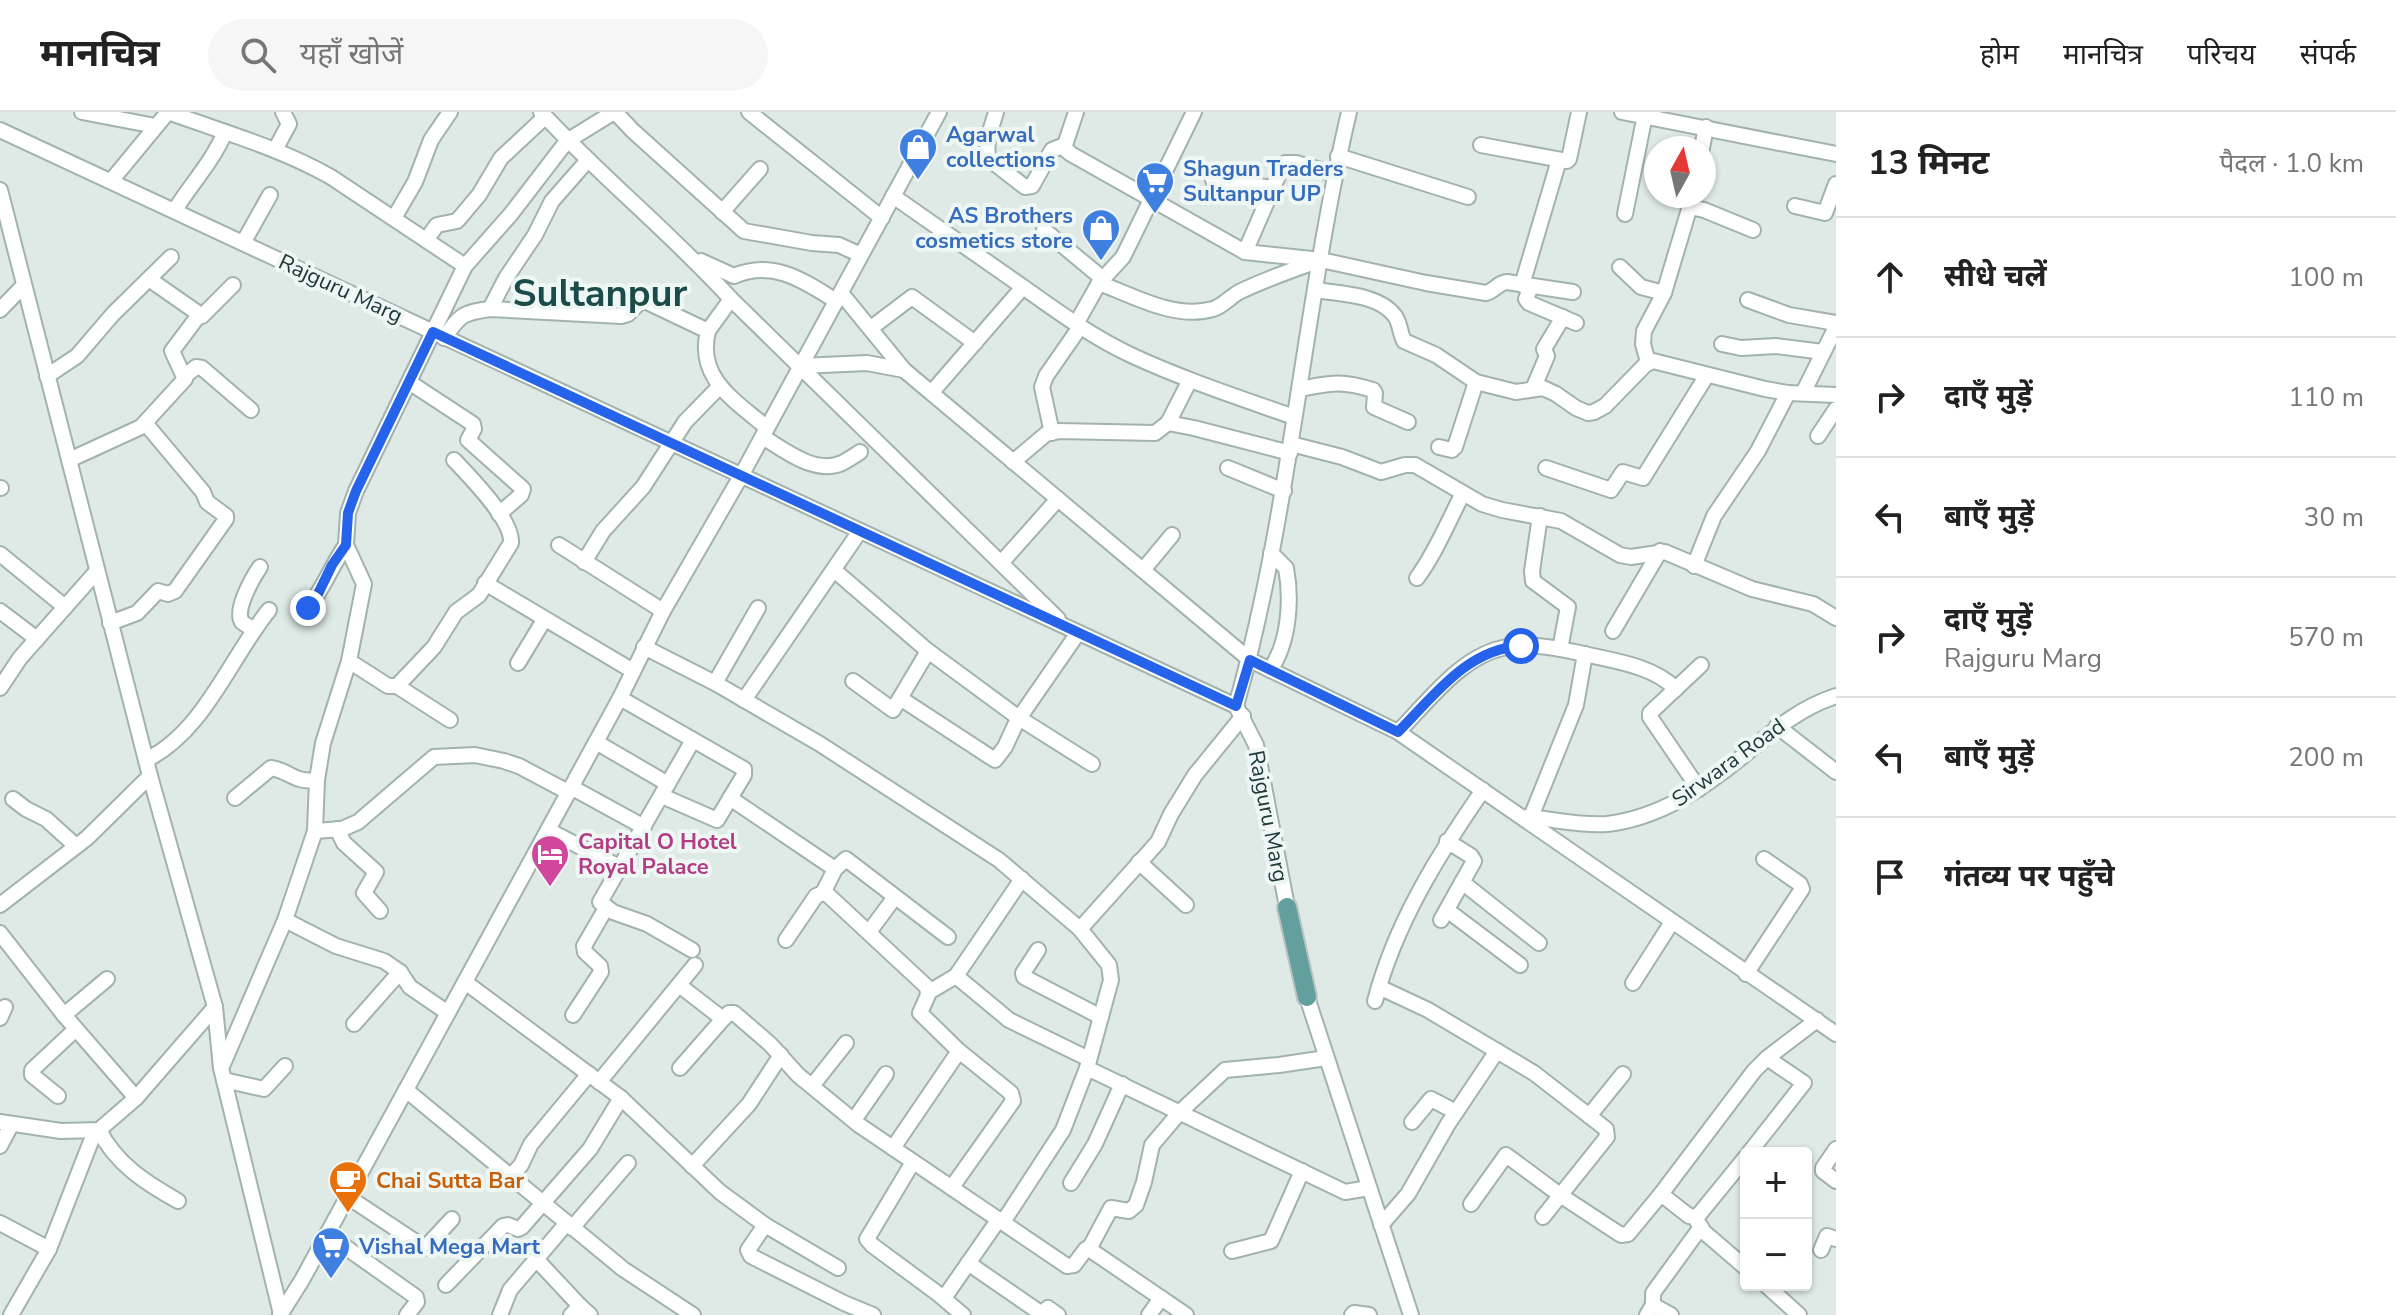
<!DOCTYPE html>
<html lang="hi">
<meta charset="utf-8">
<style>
body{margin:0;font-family:"Nunito Sans","Noto Sans Devanagari",sans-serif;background:#f6f6f6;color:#222}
.controls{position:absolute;right:24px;bottom:24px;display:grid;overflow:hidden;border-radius:8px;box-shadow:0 2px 6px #0004}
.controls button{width:72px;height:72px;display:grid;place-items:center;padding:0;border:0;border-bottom:2px solid #e0e0e0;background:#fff;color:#222;font:40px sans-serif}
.compass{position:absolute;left:1644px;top:24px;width:72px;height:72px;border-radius:50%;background:#fff;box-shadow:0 2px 6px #0004;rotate:8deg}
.stop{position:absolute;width:24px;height:24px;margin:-18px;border:6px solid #2563eb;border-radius:50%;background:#fff}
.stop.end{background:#2563eb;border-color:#fff;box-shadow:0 2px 8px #0008}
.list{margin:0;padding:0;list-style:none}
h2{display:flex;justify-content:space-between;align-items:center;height:104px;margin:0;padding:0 32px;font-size:34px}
h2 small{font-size:26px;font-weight:400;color:#767676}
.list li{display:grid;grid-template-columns:52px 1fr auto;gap:24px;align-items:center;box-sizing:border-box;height:120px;padding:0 32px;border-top:2px solid #e0e0e0}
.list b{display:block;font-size:30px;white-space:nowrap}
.list p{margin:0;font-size:26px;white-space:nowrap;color:#767676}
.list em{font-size:26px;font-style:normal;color:#767676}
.icon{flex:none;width:44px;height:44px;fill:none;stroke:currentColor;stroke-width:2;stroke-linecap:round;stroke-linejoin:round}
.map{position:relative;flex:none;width:1836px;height:1203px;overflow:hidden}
header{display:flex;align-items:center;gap:48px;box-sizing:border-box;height:112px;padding:0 40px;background:#fff;border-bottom:2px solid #e0e0e0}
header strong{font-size:38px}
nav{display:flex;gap:44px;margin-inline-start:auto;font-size:28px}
.search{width:560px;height:72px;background:#f6f6f6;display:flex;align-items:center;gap:20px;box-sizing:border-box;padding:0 28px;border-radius:44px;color:#767676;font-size:30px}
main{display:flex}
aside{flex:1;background:#fff}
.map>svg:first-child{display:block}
</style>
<header>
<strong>मानचित्र</strong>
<div class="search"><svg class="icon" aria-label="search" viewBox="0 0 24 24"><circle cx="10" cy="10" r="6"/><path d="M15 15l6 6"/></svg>यहाँ खोजें</div>
<nav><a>होम</a><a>मानचित्र</a><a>परिचय</a><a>संपर्क</a></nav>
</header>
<main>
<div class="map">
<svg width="1836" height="1203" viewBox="0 0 1836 1203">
<rect width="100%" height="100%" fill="#dfeae7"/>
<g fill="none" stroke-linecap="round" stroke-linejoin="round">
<g stroke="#a2b2af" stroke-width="18">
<g id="minor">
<path d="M82 0 155 14"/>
<path d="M168 0C223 20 280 36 331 65L465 154"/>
<path d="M541 0C601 65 671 121 731 187L1058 507"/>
<path d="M615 0 633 19 744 119 812 131 839 133 861 143"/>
<path d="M749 0 882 106"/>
<path d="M996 0C992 15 984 31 989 47L1025 75 1032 74 1052 38 1065 33"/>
<path d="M1076 0 1065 33V37L1071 42 1245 140 1321 148 1426 171 1486 181C1495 179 1497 171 1507 170L1573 180"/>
<path d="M1622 0 1836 42"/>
<path d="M0 18 1236 594 1256 633 1289 805"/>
<path d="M1481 33 1567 49 1569 47 1579 0"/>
<path d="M1702 36 1706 15"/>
<path d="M275 38 289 12 283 0"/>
<path d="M1338 44 1468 85"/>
<path d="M1213 68 1273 76"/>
<path d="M111 69 168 0"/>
<path d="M0 78 150 664 215 895 221 956 281 1202"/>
<path d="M893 84 1023 175"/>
<path d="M1795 94 1825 101 1836 72"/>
<path d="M1690 95 1704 98 1753 118"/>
<path d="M175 98C191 72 213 49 225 20"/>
<path d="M722 100 760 57"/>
<path d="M1625 102 1645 3"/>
<path d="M394 106 415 70 431 28 450 0"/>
<path d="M1044 118 1102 166"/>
<path d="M426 128 437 113 457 109 479 83 501 46 545 5"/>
<path d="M243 131 270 83"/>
<path d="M1245 140 1282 55 1285 51H1296L1334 62"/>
<path d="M701 149 734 164C773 147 804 169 836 189"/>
<path d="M1620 155 1641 175 1664 181"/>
<path d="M149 167 202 204 233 173"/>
<path d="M1099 171 1123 145 1194 0"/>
<path d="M1522 173 1559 48"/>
<path d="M1531 174 1526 187 1529 191 1576 211"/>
<path d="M1316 178C1340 182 1379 182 1395 204 1400 211 1400 221 1404 229L1436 243 1476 270 1516 280 1543 276 1556 282 1576 296 1588 301 1594 300 1605 294 1645 253 1653 249 1765 277 1788 281 1836 283"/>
<path d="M841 181 904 258"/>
<path d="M1748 188 1789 203 1836 211"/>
<path d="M490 197 506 166 535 123 552 89 588 48"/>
<path d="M0 198 24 173"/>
<path d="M1076 212 1099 171C1134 184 1175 208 1213 197 1223 194 1230 185 1239 180 1264 168 1289 159 1315 150"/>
<path d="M871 216 912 185 975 231"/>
<path d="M708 219 731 187"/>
<path d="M444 226C461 202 462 201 490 197L621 204 628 202 640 190H647L708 219C696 267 736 289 767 316"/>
<path d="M1722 232 1741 236 1776 234 1823 240"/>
<path d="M1648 250 1643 232 1644 219 1664 181 1693 84"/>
<path d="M801 254 867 251 904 258 1250 548 1398 620 1836 922"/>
<path d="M47 264 77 244 113 202 171 145"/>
<path d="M185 264 196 255 202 256 251 298"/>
<path d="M409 270 473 312 474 317 468 328 523 377 521 383 499 402"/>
<path d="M1299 277C1332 271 1340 268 1373 278L1375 281 1374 295 1408 310"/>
<path d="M1533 277 1547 244 1544 237 1563 205"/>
<path d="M932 280 1023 175C1058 200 1094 226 1133 244 1185 268 1240 286 1294 305"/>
<path d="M1803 281 1836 215"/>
<path d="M1168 311 1190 268"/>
<path d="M1052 321 1042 275 1046 264 1080 215"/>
<path d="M1818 324 1836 297"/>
<path d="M763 325C784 338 815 363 842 351 848 348 854 344 860 340"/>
<path d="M1291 332 1342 345 1381 360 1405 353H1415L1482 392 1502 398 1561 409 1620 443 1631 445 1665 440 1752 477 1813 492 1836 506"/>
<path d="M1439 335 1452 338 1455 335 1476 270"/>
<path d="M69 348 141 315 185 267 172 239 199 203"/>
<path d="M1013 350 1046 322 1059 319 1155 321 1168 311 1194 316 1290 341"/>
<path d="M1228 356 1284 379"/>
<path d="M1546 356 1611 378 1623 360 1643 366 1707 263"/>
<path d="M0 376H1"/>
<path d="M1540 404 1532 459 1533 469 1568 495 1560 537"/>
<path d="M559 433 663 499"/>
<path d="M0 442 65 495"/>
<path d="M584 450 603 419 643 375 685 310 720 274"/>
<path d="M1001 451 1058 387"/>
<path d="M1694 454 1714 404 1758 339 1788 281"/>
<path d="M834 458 928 539 1019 606 1092 652"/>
<path d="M1143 458 1172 423"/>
<path d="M1417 466C1436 440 1448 410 1463 381"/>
<path d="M485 471 633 559"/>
<path d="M308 496C323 477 332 453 346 433"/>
<path d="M0 499 37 527"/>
<path d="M110 511 137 501 158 479 168 482 175 479 226 407V404L207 390 203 380 146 312"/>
<path d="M253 517C251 516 243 511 242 510 234 498 253 465 260 455"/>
<path d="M1613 519 1660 439"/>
<path d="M644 535 715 571 820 632 999 748 1080 817 1158 730 1171 702 1195 663 1243 604"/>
<path d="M349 549 388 574H397L434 535 456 500 479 483 511 431C513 408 470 365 454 348"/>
<path d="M518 551 544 508"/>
<path d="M1270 558C1289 531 1292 488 1286 456L1271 441"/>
<path d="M853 569 893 598 928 539"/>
<path d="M715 571 758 496"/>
<path d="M397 574 450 608"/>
<path d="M0 576 20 546 97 459"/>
<path d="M620 586 744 657V663L717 708 662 684"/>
<path d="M900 586 995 648 1005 635 1017 609 1078 521"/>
<path d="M744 588 860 419"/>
<path d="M1236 594C1291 400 1303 196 1349 0"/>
<path d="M1777 614 1836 660"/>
<path d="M1398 620C1429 589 1461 543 1507 535 1537 530 1569 539 1598 545 1626 551 1656 557 1676 577"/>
<path d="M596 630 668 672"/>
<path d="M146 648C204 620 230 546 269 498"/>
<path d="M571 675 644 715"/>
<path d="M1699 677 1650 605V601L1701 553"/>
<path d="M235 686 271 656C291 659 293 671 317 668"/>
<path d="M730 686 835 757"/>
<path d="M13 687 26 697 46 707 76 734"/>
<path d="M1527 705C1553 707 1581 714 1607 712 1659 706 1704 676 1743 644 1773 619 1799 596 1836 584"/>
<path d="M1531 705 1576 593 1585 542"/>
<path d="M337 717 344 731 376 760 364 781 380 799"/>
<path d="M548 718 621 756"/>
<path d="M315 719 342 717 358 710 434 645 475 643 504 649 519 654 568 680"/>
<path d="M1139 750 1186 793"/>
<path d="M1462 770 1539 831"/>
<path d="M823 781 835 757 846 747 948 825"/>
<path d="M0 793 87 726 150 664"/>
<path d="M1447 798 1520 853"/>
<path d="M285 808 336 834 384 849 400 860 410 875 448 901"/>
<path d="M1441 808 1474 749 1471 744 1447 729"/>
<path d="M1080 817 1109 853 1111 868 1087 956 1345 1080 1369 1076"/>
<path d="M869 820 895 785"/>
<path d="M0 821 64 903 136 986"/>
<path d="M786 828 816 784 823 781 828 783 927 875 928 883 920 901 959 939 1011 981 1013 989 952 1075"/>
<path d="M692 838 647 812 613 800 600 790 693 628"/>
<path d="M1038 838 1023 861 1024 865 1101 905"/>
<path d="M1746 862 1802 777 1800 772 1764 747"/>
<path d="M956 864 1022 767"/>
<path d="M465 870 621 986 720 1080 765 1113 838 1156"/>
<path d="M1633 871 1672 810"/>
<path d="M679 873 723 907"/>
<path d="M1379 875 1428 898 1534 961 1606 1017 1607 1025 1543 1105"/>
<path d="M1304 876 1411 1203"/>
<path d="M929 880 956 864 1009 908 1089 947"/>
<path d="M1375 889C1395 812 1438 743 1483 678"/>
<path d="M64 903 107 867"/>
<path d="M573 903 601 860 600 854 585 840 584 834 606 796"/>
<path d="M0 906 5 895"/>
<path d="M354 912 400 860"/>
<path d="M223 952 285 808 315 719 317 668 323 631 349 549 364 472 346 433 348 401 356 379 465 154 511 102 567 29 614 0"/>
<path d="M680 956 723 907 729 901H734L770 932 798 963 859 1013 1067 1154 1074 1153 1086 1137H1089L1186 1203"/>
<path d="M224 968 264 977 285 954"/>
<path d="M599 970 695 853"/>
<path d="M812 974 846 931"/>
<path d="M406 978 623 1157 693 1203"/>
<path d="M58 984 32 963V958L76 917"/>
<path d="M1589 1004 1623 962"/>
<path d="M854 1008 886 962"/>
<path d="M0 1010 61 1019 99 1018 136 986 215 895"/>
<path d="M1412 1010 1431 987 1456 1000"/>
<path d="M99 1018C116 1052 146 1071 178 1089"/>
<path d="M0 1034 11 1013"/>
<path d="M893 1036 959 939"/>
<path d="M1836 1037 1823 1056V1059L1836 1069"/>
<path d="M1749 1041 1804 971 1767 946"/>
<path d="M913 1050 867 1127 872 1133 937 1181 963 1203"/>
<path d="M692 1054 749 992 781 943"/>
<path d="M510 1065 521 1053 531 1032 589 962"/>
<path d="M1071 1071 1095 1032 1122 972"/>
<path d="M1661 1082 1689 1104 1697 1105 1746 1045"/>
<path d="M348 1085 425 1136 452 1107"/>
<path d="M1471 1092 1506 1043 1560 1083 1621 1123 1628 1122 1661 1082 1754 959 1767 946 1817 908"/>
<path d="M1697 1109 1704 1120 1746 1156"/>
<path d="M1003 1110 1063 1018 1087 956"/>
<path d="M0 1111 49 1137"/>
<path d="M765 1113 748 1138 751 1144 844 1191 873 1203"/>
<path d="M1381 1113 1408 1082 1448 1012 1497 939"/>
<path d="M572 1116 628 1051"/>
<path d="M327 1122 416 1185 417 1190 407 1203"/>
<path d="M1089 1137 1111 1096 1129 1099 1136 1093 1144 1070 1152 1033 1180 1000 1225 958 1279 953 1326 946"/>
<path d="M1821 1138 1827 1124 1836 1127"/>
<path d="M1232 1139 1271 1129 1302 1059"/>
<path d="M536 1147 580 1194"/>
<path d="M968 1151 1039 1200 1042 1201 1048 1196 1058 1203"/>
<path d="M446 1173 503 1114 508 1113 518 1117 522 1115 590 1037 621 986"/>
<path d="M1766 1173 1799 1203"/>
<path d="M944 1186 999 1107"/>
<path d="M1653 1193 1671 1203"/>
<path d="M11 1203 49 1137 95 1019"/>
<path d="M280 1203 302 1168 620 586 663 499 741 364 939 0"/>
<path d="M500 1203 510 1178 566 1112"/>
<path d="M571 1203 580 1194 590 1203"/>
<path d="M1149 1203 1161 1186"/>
<path d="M1352 1203 1354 1201 1369 1203"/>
<path d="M1647 1203 1653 1193V1181L1701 1115"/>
</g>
</g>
<g stroke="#bcc4c3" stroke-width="22">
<path id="major" d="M1287 795 1307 885"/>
</g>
<use href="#minor" stroke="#fff" stroke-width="14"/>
<use href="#major" stroke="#63a09d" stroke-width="18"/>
</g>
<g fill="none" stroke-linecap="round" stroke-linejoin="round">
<path stroke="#2563eb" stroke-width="10" d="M308 496 317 484 332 453 346 433 348 401 356 379 433 220 1236 594 1250 548 1398 620C1434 584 1467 537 1521 534"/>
</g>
<defs>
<g id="shop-pin" transform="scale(2)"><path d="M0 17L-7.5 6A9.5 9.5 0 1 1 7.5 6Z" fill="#3f7fe0" stroke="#eff7f5"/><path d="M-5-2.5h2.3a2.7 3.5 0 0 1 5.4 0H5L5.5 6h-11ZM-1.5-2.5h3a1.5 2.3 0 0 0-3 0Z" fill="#fff"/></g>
<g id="supermarket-pin" transform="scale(2)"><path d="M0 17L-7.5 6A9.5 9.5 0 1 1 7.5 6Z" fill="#3f7fe0" stroke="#eff7f5"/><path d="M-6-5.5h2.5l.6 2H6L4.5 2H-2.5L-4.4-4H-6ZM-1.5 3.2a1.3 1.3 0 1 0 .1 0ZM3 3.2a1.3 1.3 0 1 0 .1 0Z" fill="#fff"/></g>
<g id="hotel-pin" transform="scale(2)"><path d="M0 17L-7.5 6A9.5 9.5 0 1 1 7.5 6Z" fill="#d1479c" stroke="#eff7f5"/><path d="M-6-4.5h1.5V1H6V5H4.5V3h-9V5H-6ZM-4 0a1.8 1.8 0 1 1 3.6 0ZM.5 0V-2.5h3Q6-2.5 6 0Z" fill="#fff"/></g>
<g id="cafe-pin" transform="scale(2)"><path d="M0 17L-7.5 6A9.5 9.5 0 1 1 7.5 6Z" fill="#e8710a" stroke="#eff7f5"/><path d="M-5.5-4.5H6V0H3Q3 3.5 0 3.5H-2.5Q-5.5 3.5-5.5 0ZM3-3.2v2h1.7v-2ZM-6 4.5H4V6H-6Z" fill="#fff"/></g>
</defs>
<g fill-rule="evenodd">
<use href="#shop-pin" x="918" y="35"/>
<use href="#supermarket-pin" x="1155" y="69"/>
<use href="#shop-pin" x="1101" y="116"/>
<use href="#hotel-pin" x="550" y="742"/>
<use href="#cafe-pin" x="348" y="1068"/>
<use href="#supermarket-pin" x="331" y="1134"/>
</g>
<g text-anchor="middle" stroke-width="8" stroke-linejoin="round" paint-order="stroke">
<g font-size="22" font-weight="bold" fill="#366cbe" stroke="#eff7f5" text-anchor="start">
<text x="946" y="30">Agarwal<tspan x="946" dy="25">collections</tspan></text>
<text x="1183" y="64">Shagun Traders<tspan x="1183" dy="25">Sultanpur UP</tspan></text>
<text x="1073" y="111" text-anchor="end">AS Brothers<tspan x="1073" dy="25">cosmetics store</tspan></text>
<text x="359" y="1142">Vishal Mega Mart</text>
</g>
<g font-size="22" fill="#203a38" stroke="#eff7f5">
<text transform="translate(341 176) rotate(25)" y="8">Rajguru Marg</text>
<text transform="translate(1728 650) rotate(-36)" y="8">Sirwara Road</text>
<text transform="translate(1269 704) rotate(79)" y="8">Rajguru Marg</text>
</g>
<g font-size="22" font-weight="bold" fill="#b23c85" stroke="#eff7f5" text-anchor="start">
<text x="578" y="737">Capital O Hotel<tspan x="578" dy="25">Royal Palace</tspan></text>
</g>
<g font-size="22" font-weight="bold" fill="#c56008" stroke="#eff7f5" text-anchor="start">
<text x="376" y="1076">Chai Sutta Bar</text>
</g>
<g font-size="38" font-weight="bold" fill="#1c4c4a" stroke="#eff7f5">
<text x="600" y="194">Sultanpur</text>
</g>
</g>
</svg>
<div class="controls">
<button>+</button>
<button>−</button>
</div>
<svg class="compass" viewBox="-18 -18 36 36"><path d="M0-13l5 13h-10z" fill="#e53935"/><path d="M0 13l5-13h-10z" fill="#767676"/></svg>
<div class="stop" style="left:1521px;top:534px"></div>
<div class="stop end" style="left:308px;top:496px"></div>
</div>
<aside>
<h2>13 मिनट<small>पैदल · 1.0 km</small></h2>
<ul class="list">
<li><svg class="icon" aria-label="ahead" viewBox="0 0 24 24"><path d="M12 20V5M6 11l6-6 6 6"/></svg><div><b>सीधे चलें</b></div><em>100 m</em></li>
<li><svg class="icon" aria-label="right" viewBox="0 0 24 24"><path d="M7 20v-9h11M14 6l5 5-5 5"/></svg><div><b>दाएँ मुड़ें</b></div><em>110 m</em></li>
<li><svg class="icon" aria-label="left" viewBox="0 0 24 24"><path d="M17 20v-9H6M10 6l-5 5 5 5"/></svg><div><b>बाएँ मुड़ें</b></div><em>30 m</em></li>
<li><svg class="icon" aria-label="right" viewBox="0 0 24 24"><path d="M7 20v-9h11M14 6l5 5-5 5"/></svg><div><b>दाएँ मुड़ें</b><p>Rajguru Marg</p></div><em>570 m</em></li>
<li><svg class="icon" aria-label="left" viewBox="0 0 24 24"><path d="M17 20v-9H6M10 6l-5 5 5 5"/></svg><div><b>बाएँ मुड़ें</b></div><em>200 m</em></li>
<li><svg class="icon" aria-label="arrive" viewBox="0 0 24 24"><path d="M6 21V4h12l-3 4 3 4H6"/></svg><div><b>गंतव्य पर पहुँचे</b></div></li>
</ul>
</aside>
</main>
